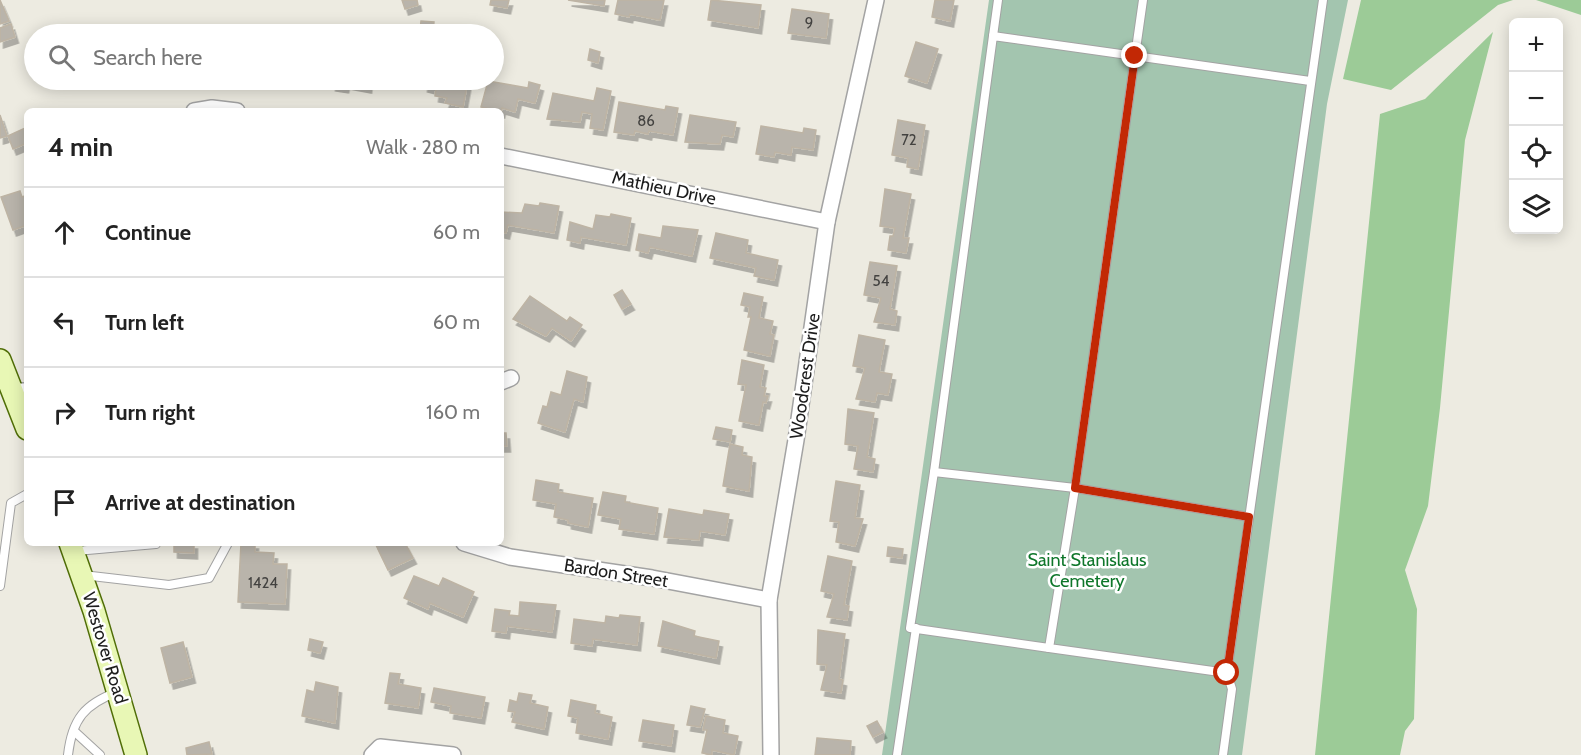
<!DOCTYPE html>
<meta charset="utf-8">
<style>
body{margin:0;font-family:Cabin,sans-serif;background:#f6f6f6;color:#222}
.controls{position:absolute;right:18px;top:18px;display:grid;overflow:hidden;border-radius:9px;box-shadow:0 3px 15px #0003}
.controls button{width:54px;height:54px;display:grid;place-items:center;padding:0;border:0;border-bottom:2px solid #e0e0e0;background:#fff;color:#222;font:30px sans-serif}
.stop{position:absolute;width:18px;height:18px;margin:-14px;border:4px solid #c22805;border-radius:50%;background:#fff}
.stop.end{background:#c22805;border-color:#fff;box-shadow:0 2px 6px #0008}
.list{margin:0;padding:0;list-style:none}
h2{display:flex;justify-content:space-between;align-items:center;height:78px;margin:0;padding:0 24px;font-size:26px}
h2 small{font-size:20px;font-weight:400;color:#767676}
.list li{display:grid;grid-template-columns:39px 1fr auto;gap:18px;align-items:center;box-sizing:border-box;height:90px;padding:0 24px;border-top:2px solid #e0e0e0}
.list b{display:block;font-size:22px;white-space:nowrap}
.list em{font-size:20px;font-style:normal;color:#767676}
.icon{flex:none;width:33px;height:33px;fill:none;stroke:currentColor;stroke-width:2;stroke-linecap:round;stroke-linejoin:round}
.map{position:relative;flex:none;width:1581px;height:755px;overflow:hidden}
.search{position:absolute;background:#fff;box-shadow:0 3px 15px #0003;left:24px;top:24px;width:480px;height:66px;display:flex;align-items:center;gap:15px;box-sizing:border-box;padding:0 21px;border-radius:33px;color:#767676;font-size:22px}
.panel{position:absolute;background:#fff;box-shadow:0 3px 15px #0003;left:24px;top:108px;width:480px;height:438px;border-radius:9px}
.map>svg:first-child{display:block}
</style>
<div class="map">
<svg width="1581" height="755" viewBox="0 0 1581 755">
<defs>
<filter id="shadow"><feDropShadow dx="3.5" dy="6" stdDeviation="0" flood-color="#0004"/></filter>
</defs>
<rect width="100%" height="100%" fill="#edebe1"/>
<g fill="#9ccb97">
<path d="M1361 0H1513L1498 5 1391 90 1343 79Z"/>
<path d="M1536 0H1581V15Z"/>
<path d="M1493 32 1465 140 1440 408 1428 506 1405 570 1417 609 1414 719 1405 731 1400 755H1315L1380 114 1425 99Z"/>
</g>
<path fill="#a3c5af" d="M989 0H1348L1327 104 1242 755H882Z"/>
<g fill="#b9b4ab" stroke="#beb4a4" stroke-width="1.5" filter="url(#shadow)">
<path d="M0 0 9 21 0 24Z"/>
<path d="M402 0H417L418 5 405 9Z"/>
<path d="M491 0H509L507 8 490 5Z"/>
<path d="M568 0H605L604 6Z"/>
<path d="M618 0H664L660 20 630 14 629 17 615 14Z"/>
<path d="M711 0 761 5 758 28 708 20Z"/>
<path d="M935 0H954L950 21 932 17Z"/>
<path d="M792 9 829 14 826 38 788 33Z"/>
<path d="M421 21 434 22 433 32 420 30Z"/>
<path d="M11 24 15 37 0 42V28Z"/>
<path d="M473 30 485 32 484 34H472Z"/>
<path d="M916 42 938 49 927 83 905 76Z"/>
<path d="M590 49 600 52 598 63 588 60Z"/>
<path d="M333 80H369L368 87 346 83 345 87 332 85Z"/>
<path d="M425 80H468L463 107 445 103 447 98 435 96 436 89 424 86Z"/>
<path d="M488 81 528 88 529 82 540 85 535 103 518 99 515 112 502 108 501 112 481 107Z"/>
<path d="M597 88 611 91 603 130 590 128 592 114 582 112 580 122 547 119 553 93 594 101Z"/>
<path d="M619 102 665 110 666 106 678 108 673 135 649 131 648 134 635 131 634 135 614 132Z"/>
<path d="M0 115 7 136 0 138Z"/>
<path d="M690 115 736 122 733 137 722 135 720 144 685 142Z"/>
<path d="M898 120 925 125 918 169 907 167 908 158 892 155Z"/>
<path d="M761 126 803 133 804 128 816 130 813 150 792 147 791 155 775 152 774 157 756 154Z"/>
<path d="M25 128 27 143 13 149 8 136Z"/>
<path d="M885 189 911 194 903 238H909L906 253 888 250 890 236H893L895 228 880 226Z"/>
<path d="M20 191 22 197 27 195V225L13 230 1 197Z"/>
<path d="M540 203 559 206 554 233 508 225 506 233 501 232V212L522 213 525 204 539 206Z"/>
<path d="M611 214 631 218 626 245 581 237 580 243 567 240 570 222 593 229 596 215 610 217Z"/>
<path d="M663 226 698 230 692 256 650 247 648 253 636 250 639 234 661 238Z"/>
<path d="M716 233 748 240 746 253 778 260 774 280 754 276 756 268 710 258Z"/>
<path d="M870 262 897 266 890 309 897 311 895 325 874 322 881 298 864 295Z"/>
<path d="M622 290 631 304 622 309 614 295Z"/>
<path d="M744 293 763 297 759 318 773 321 770 334 774 335 770 356 744 350 751 317H748L750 307 741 305Z"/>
<path d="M530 296 567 321 570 317 582 325 571 341 552 328 546 336 513 319Z"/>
<path d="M859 335 885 340 879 372 892 374 888 395 877 393 875 402 856 399 865 368 853 366Z"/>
<path d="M742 360 764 365 760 387 766 388 764 396H768L766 403 763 402 759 425 739 421 746 385 738 384Z"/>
<path d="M567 371 587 377 583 402 574 399 565 432 538 423 543 406 547 407 551 392 561 395Z"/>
<path d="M848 409 874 413 867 457 875 459 873 472 854 469 858 446 845 444Z"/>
<path d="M716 427 732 430 730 442 713 439Z"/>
<path d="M501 433H506L507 446H501Z"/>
<path d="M730 444 743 447 742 455 752 457 749 491 723 486Z"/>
<path d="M536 480 559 484 558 492 593 498 588 527 568 523V520L554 517 556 504 533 500Z"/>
<path d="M836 481 860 485 855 518 863 519 855 546 836 542 839 522 830 521Z"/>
<path d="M603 492 626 496 625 502 658 508 654 534 619 529 621 519 598 515Z"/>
<path d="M669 509 703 515 704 510 729 514 725 535 700 531 699 540 664 537Z"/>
<path d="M174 543H194V553L174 552Z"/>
<path d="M241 543H255V552L274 553 273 564H287L285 604 238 602Z"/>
<path d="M375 543H405L413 558 388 570Z"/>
<path d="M888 547 903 549 902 558 887 556Z"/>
<path d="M828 556 852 561 844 605 849 606 847 620 827 617 834 594 821 591Z"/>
<path d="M414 576 439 586 443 578 474 592 463 617 430 603 428 609 404 598Z"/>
<path d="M520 602 556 605 552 632 507 626 506 633 492 631 495 609 510 611 509 615 519 616Z"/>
<path d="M620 615 640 617 637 645 593 639 592 646 571 643 574 619 605 623 606 616 619 618Z"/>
<path d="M663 621 695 631 694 636 719 641 716 658 658 646Z"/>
<path d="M818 630 845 634 839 679 843 680 841 693 821 690 827 665 817 664Z"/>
<path d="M310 639 323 642 320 653 308 650Z"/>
<path d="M183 642 192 677 170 683 161 648Z"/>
<path d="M390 673 400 674 398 684 421 688 418 708 385 703Z"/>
<path d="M316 682 338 687 335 723 302 716 307 690 314 692Z"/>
<path d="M434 688 485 697 481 718 450 713 451 706 431 702Z"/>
<path d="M519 693 532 695 530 703 548 707 544 729 512 722 515 712 508 711 510 700 517 702Z"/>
<path d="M571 700 596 705 595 713 612 717 608 739 576 733 578 718 568 716Z"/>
<path d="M691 706 705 709 700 727 687 725Z"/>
<path d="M706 716 725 720 723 733 738 736 734 755 712 750V755L702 753 707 730H703Z"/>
<path d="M643 720 674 725 671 746 639 741Z"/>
<path d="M877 721 883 732 873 737 867 726Z"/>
<path d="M817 738 851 741 850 755H815Z"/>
<path d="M209 742 212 754 187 755 186 748Z"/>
</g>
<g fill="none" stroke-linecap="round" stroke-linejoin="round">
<g stroke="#a3a3a3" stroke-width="10">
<g id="lane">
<path d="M993 36 998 0"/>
<path d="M934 472 993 36 1135 56 1143 0"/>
<path d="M1249 517 1075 488 1049 648 1227 673 1323 0"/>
<path d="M76 551 156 544"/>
<path d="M83 575 169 585 209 578 228 543"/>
<path d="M0 586 11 503 27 494"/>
<path d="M1049 648 910 628 934 472 1075 488 1135 56 1310 81"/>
<path d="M75 732 100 755"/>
<path d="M68 755C72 719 85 704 117 692"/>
<path d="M897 755 916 628"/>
<path d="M1223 755 1232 689 1227 673"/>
</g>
</g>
<g stroke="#a3a3a3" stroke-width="18">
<g id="street">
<path d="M194 111 212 108 237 111"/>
<path d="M501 156 827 222"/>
<path d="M501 382 511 378"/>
<path d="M12 391H27"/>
<path d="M464 543 510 557 652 578 769 600"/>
<path d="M372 755 380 747 453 755"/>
<path d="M771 755 769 600 796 440 827 222 876 0"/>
</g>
</g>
<g stroke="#506e07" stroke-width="24">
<g id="secondary">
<path d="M0 360 27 429"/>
<path d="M70 543 94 611 136 755"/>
</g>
</g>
<use href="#lane" stroke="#fff" stroke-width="8"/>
<use href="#street" stroke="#fff" stroke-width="15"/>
<use href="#secondary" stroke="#e8f7b5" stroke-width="21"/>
</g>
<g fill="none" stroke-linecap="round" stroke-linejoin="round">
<path stroke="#c22805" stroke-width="8" d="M1135 56 1075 488 1249 517 1227 673"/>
</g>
<g text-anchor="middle" stroke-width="5" stroke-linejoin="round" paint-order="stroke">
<g font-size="15" fill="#434240">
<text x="809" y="28">9</text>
<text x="646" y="126">86</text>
<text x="909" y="145">72</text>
<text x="881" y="286">54</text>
<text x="263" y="588">1424</text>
</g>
<g font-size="18" fill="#1c1c1c" stroke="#fff">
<text transform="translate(664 188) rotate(12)" y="6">Mathieu Drive</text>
<text transform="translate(805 376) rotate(-82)" y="6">Woodcrest Drive</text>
<text transform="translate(616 573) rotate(9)" y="6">Bardon Street</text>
<text transform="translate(105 648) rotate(73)" y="6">Westover Road</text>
</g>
<g font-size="18" fill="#0e762a" stroke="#fff">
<text x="1087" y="566">Saint Stanislaus<tspan x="1087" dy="21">Cemetery</tspan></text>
</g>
</g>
</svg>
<div class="controls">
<button>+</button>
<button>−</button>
<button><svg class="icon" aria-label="locate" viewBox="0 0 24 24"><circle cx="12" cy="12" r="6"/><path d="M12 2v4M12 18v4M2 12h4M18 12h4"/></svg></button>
<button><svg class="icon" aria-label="layers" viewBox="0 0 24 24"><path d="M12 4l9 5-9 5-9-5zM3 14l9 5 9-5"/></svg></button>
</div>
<div class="stop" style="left:1227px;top:673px"></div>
<div class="stop end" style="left:1135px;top:56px"></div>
<div class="search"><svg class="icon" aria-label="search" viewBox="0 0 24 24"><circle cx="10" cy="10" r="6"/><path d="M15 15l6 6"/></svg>Search here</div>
<section class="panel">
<h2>4 min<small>Walk · 280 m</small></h2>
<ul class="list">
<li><svg class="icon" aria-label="ahead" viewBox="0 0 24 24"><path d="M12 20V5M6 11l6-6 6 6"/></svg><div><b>Continue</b></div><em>60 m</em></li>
<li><svg class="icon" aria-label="left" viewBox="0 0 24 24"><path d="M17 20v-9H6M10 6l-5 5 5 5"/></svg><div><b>Turn left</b></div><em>60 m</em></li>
<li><svg class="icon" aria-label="right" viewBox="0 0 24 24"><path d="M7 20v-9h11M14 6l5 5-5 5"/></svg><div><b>Turn right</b></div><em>160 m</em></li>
<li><svg class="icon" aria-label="arrive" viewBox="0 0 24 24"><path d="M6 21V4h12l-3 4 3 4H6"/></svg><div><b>Arrive at destination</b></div></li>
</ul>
</section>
</div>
